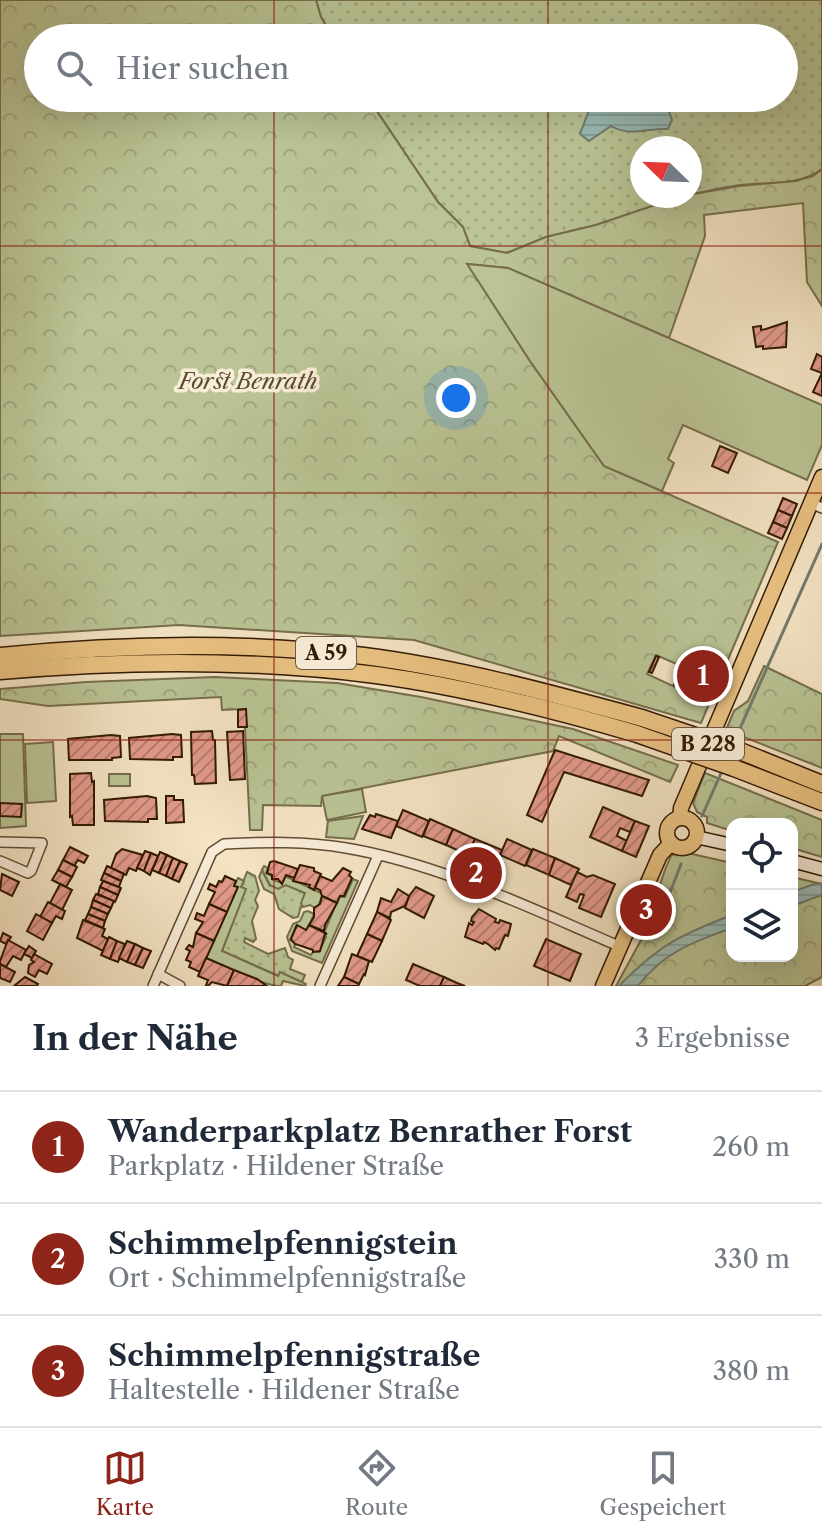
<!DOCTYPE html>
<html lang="de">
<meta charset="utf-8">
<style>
body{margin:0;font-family:"Libre Caslon Text",serif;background:#f2f2f3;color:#1f2937}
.controls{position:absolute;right:24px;bottom:24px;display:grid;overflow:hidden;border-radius:16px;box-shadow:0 8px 32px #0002}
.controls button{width:72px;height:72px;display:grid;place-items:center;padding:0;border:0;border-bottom:2px solid #e0e1e3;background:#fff;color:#1f2937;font:40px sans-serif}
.compass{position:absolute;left:630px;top:136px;width:72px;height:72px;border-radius:50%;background:#fff;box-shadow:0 8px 32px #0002;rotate:293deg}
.you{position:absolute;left:456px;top:398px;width:28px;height:28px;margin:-20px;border:6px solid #fff;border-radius:50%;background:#1a73e8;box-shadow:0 0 0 12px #1a73e833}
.badge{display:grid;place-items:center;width:52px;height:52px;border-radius:50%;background:#8f2418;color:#fff;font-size:26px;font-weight:700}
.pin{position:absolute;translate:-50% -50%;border:4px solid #fff;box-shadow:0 2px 8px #0006}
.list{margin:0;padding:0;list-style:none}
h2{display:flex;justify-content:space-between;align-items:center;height:104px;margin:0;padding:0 32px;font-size:34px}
h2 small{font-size:26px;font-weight:400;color:#747a83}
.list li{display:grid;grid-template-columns:52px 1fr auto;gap:24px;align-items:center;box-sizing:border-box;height:112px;padding:0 32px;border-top:2px solid #e0e1e3}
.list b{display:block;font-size:30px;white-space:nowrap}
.list p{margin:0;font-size:26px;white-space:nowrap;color:#747a83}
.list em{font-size:26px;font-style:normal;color:#747a83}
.icon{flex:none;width:44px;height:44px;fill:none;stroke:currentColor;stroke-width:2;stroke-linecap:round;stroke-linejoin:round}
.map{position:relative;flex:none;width:822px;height:986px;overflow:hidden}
.search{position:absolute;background:#fff;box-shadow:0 8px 32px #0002;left:24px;right:24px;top:24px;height:88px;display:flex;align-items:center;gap:20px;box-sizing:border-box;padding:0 28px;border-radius:44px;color:#747a83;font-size:30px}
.sheet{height:440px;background:#fff}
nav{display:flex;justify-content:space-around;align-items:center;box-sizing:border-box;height:112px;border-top:2px solid #e0e1e3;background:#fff;font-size:22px;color:#747a83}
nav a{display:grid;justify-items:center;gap:4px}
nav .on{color:#8f2418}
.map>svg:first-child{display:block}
</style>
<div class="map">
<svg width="822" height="986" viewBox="0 0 822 986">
<defs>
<pattern id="grass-dots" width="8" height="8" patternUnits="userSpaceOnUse" patternTransform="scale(2)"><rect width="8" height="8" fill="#bac495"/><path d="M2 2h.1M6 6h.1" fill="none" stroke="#a0a87f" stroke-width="1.8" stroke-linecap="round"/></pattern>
<pattern id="forest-crowns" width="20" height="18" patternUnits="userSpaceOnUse" patternTransform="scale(2)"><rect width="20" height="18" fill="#bac495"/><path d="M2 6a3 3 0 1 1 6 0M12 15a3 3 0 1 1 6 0" fill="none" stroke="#a0a87f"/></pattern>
<pattern id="park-tufts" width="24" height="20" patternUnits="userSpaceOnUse" patternTransform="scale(2)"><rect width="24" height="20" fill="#bac495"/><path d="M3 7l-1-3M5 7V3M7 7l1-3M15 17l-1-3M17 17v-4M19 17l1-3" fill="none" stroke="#a0a87f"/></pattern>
<pattern id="water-rules" width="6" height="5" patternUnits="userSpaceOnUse" patternTransform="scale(2)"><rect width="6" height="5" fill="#9cbeb8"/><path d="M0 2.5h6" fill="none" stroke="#87a39d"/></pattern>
<pattern id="building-hatch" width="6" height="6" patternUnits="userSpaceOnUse" patternTransform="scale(2)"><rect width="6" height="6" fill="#e39a8b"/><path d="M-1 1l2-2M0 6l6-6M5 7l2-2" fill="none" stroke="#b97d6f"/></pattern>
</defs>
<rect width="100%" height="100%" fill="#f4e4c4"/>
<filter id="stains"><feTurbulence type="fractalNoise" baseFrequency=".0025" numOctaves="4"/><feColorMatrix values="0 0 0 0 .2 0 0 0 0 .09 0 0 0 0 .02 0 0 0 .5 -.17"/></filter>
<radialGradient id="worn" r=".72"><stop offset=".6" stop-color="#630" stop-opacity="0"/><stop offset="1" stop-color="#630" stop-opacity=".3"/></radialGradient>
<g fill="url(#grass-dots)" stroke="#766e4c" stroke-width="2">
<path d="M316 0H822V169C799 186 768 182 741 185 724 187 707 191 690 195V148H642V196H682L596 225 546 237 507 253 470 246 463 227 438 202 368 98H784V38H333L321 17Z"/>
<path d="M262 870 270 886 286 885 305 893 298 917 293 918 279 909 274 894 264 889 259 877Z"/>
<path d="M247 872 255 876 259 891 255 900 258 906 252 921 256 939 253 942 245 938 244 942 268 954 285 948 288 957 293 960 290 969 305 975 302 982 281 973 279 976 222 951 245 889 241 887Z"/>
</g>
<g fill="url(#forest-crowns)" stroke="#766e4c" stroke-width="2" fill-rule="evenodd">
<path d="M0 0H316L321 17 333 38H38V98H368L438 202 463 227 470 246 507 253 546 237 596 225 682 196 739 186 796 181 813 176 822 169V306L807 282 803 203 704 215 705 236 669 338 508 268 468 264 530 361 604 466 778 542 701 723 414 640 179 625 0 636ZM656 655 686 668 677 688 647 674Z"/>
<path d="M764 666 822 694V768L726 730 734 711 748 701Z"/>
<path d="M215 677 337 683 421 697 573 729 678 765 670 782 559 736 553 751 322 796 321 806 263 805 262 830H250L244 709 222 710 221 697 48 706 0 699V689L86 682Z"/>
<path d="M705 773 822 820V857L792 848V824H732V831L707 823V817L697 812 693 803Z"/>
<path d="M679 851 732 863V956H792V877L822 884V977L805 986H616L641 940 666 867 671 856Z"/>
</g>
<g fill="url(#park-tufts)" stroke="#766e4c" stroke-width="2">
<rect x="109" y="774" width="21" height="12"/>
<path d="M363 816 354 839 326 837 328 821Z"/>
</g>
<g fill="#bac495" stroke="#766e4c" stroke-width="2">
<path d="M467 264 508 268 822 405V445L807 480 683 425 668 459 674 463 662 491 604 466 530 361Z"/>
<path d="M0 734H23L26 826 0 828Z"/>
<path d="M53 742 56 801 27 803 25 744Z"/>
<path d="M362 789 366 812 327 820 322 796Z"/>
<path d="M264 866 268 868 266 873 272 876 273 880 282 883 285 876 323 894 317 909 310 905 303 907 301 903 305 893 286 885 278 889 270 885 262 870Z"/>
<path d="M238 878 244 881 241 887 246 889 222 951 278 976 280 972 306 984 305 986 283 981 281 986C263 986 227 967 206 958L237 888 234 886Z"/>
<path d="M353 879 358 881 322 963 292 951 287 937 293 924 300 921 304 912 308 911 314 914 307 931 296 926 290 940 296 943 294 947 311 955 314 950 319 952 326 937 324 933 339 897H345Z"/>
</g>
<g fill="url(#water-rules)" stroke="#717c70" stroke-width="2">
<path d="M579 98H664L663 106 669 111 672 120 668 129C647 128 630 137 611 126L589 141 580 134 591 105Z"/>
<path d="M817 883 822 884V895L792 906V892Z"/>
<path d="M732 915V928C693 942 664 952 638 986H619C659 945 680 935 732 915Z"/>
</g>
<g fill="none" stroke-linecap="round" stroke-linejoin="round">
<g stroke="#717c70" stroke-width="3">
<path d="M734 742 822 544"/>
<path d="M702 816 722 771"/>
<path d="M661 916 681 864"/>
</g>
</g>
<g fill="url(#building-hatch)" stroke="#311903" stroke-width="2">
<path d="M787 322 786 347 763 349V346L756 347 753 327 761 326V330L766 329Z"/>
<path d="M817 354 822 357V396L813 392 822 373 811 369Z"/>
<path d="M720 446 737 453 728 473 712 466Z"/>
<path d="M783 498 797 504 792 516 778 510Z"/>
<path d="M778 510 792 516 787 528 773 522Z"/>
<path d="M773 522 787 528 782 539 768 533Z"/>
<path d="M656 656 659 657 652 673 649 672Z"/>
<path d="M681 669 684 670 677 687 674 685Z"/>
<path d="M246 709 247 727H238V710Z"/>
<path d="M212 731 213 740H215L216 783 195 784 194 775H192L191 732Z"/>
<path d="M243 731 245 779 230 780 227 732Z"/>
<path d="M172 734 181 735 182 757H173V760L130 759 129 738Z"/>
<path d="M111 735 120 736 121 757 112 758V760H69L68 739Z"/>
<path d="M555 750 649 780 642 796 564 772 542 822 527 815Z"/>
<path d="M91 773 92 782 94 781V825H73L72 816 70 817V774Z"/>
<path d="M147 796 156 798 157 819H148V822L105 821 104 800Z"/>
<path d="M166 796H174V800H183L184 822 166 823Z"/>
<path d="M0 803 22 804 21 817 0 816Z"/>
<path d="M603 807 635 821 630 832 620 828 617 836 627 841 622 851 590 837Z"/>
<path d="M403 810 429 821 422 837 396 826Z"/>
<path d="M376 814 398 821 391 838 362 829 370 815 375 817Z"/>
<path d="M430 819 453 829 446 845 423 836Z"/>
<path d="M635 821 649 826 636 857 622 851Z"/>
<path d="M453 829 475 839 468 855 446 845Z"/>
<path d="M475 839 502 850 495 866 468 855Z"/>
<path d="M507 839 532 850 525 866 500 855Z"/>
<path d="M70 847 88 856 84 863 78 860 74 866 63 860Z"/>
<path d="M122 849 143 855 136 871 129 868 126 875 111 868 116 854Z"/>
<path d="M533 849 555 858 549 875 526 865Z"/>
<path d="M145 851 151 853 144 871 137 868Z"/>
<path d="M160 852 167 855 159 873 152 870Z"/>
<path d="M151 853 158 856 150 875 144 871Z"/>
<path d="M167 855 173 858 166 876 159 873Z"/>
<path d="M173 858 180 861 172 879 166 876Z"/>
<path d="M555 858 579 869 571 885 549 875Z"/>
<path d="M63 860 77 867 72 877 58 870Z"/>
<path d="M180 861 187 864 179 882 172 879Z"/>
<path d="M274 861 298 869 294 878 286 875 282 884 278 879H272V875L267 873 270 862Z"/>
<path d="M300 865 314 868V871L321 874 314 890 309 887 310 885 293 881Z"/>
<path d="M107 866 124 874 121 881 104 873Z"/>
<path d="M343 868 351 872 349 875 352 878 344 896H340L337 903 322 896 320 890 315 888 320 876 332 881Z"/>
<path d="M58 870 72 877 66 887 52 880Z"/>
<path d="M577 872 587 877 593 875 615 884 601 917 579 908 584 895 580 894 577 902 566 897Z"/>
<path d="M104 873 121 881 119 887 101 880Z"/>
<path d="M2 874 19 882 12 896 0 890Z"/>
<path d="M225 876 236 881 234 886 238 887 227 912 209 904 215 892 208 889 210 884 216 887 219 881 222 882Z"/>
<path d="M103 881 121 888 118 895 100 887Z"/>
<path d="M60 884 72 890 62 910 50 903Z"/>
<path d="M100 887 118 895 115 902 98 894Z"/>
<path d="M416 887 434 896 424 918 405 908 409 896Z"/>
<path d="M398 889 409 896 405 906 391 912 390 918 377 912 381 898 391 902Z"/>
<path d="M96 894 114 901 111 908 93 900Z"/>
<path d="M322 896 337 903 325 925 324 931 309 925 314 917V908L320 904Z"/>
<path d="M93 900 111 908 108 914 91 907Z"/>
<path d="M48 902 65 911 62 919 56 916 52 923 40 917Z"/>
<path d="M209 904 227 912 214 941 196 933 203 922 195 919 197 913 204 916Z"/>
<path d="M91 907 108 914 105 921 88 914Z"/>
<path d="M479 909 496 919 495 922 499 923 500 920 511 924 508 936 505 935 499 949 496 948 495 950 488 944 484 942 483 944 465 937 469 923 472 925 474 922 471 921 472 917Z"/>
<path d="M377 912 391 920 382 941 367 934Z"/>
<path d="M36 914 52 923 43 940 27 931Z"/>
<path d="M88 914 105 921 103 928 85 920Z"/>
<path d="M83 920 105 929 102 936 108 939 103 951 77 938Z"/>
<path d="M297 925 306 930 309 925 327 934H325L320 951 313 952V950L295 944 291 939Z"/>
<path d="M3 933 11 937 6 944 0 941Z"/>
<path d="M196 933 214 941 200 972 189 967 191 962 186 960 190 951 186 949 189 945 193 947Z"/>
<path d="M367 934 382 941 372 962 357 956Z"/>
<path d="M109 937 117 941 110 959 101 955Z"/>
<path d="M546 939 581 954 570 981 534 966Z"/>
<path d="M8 940 26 950 21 960 13 956 6 967 0 964V961Z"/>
<path d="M117 941 125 944 118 962 110 959Z"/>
<path d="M127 941 135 944 127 962 119 958Z"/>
<path d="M135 944 143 948 135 965 127 962Z"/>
<path d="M29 946 36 951 32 958 24 954Z"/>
<path d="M143 948 151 951 143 968 135 965Z"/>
<path d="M34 954 52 964 47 974 39 970 35 977 28 973 29 965 34 962 31 960Z"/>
<path d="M352 954 369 961 365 975 364 974 359 984 344 977Z"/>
<path d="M206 958 234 970 227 986 212 982 208 986 206 985 208 980 198 976Z"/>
<path d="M0 964 15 972 10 982 0 978Z"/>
<path d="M413 964 444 977 440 986H420L406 980Z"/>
<path d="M234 970 257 979 267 986H227Z"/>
<path d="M25 977 38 984 37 986H14Z"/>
<path d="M344 977 359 984 358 986H338Z"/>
<path d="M444 977 457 983 465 986H440Z"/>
</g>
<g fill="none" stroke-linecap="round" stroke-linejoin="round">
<g stroke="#624c33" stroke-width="12">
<g id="minor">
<path d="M811 503 822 508"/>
<path d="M0 842 42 843 31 871 28 873 0 861"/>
<path d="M158 974 180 986"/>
<path d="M153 986 212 852 224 844C264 842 306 841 346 848 441 864 532 909 621 947"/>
<path d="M320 986 378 856"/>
</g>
</g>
<g stroke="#311903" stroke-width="15">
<g id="secondary">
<path d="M696 837 732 845"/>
<path d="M792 861 822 869"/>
</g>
</g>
<g stroke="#311903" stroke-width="17">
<g id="primary">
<path d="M680 818 681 808 822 477"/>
<circle cx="682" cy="833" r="15"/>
<path d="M603 986 660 855 671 843"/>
</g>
</g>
<g stroke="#311903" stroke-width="19">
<g id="motorway">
<path d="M0 656C120 644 243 641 364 656 458 668 550 693 642 718"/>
<path d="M0 671C125 660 252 659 376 675 465 687 552 709 637 734"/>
<path d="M740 751 822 784"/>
<path d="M734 768 822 802"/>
</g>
</g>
<use href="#minor" stroke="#f8edd9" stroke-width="9"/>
<use href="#secondary" stroke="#f8edd9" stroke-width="12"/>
<use href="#primary" stroke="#eac282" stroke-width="14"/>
<use href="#motorway" stroke="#eac282" stroke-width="16"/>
<g stroke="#311903" stroke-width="19" stroke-linecap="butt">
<g id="motorway-bridge">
<path d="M642 718 740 751"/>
<path d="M637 734 734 768"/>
</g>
</g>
<use href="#motorway-bridge" stroke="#eac282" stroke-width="16"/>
</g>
<path fill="none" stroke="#8f2418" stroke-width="2" stroke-opacity="0.55" d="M274 0V38M548 0V38M274 98V986M548 98V986M0 246H822M0 493H822M0 740H822"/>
<g text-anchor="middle" stroke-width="7" stroke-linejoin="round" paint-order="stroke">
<g fill="#f8edd9" stroke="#6d5943" stroke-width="2">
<rect x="296" y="637" width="60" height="32" rx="6"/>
<rect x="672" y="728" width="72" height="32" rx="6"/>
</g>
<g font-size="20" font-weight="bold" fill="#311903">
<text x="326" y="660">A 59</text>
<text x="708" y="751">B 228</text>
</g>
<g font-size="22" font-style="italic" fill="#5a4c2f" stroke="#f8edd9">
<text x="248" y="389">Forst Benrath</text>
</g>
</g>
<rect width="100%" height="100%" filter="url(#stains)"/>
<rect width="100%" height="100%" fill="url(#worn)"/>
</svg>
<div class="controls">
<button><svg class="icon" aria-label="locate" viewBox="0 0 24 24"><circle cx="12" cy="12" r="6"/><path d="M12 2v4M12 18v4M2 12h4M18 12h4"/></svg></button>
<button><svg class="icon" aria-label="layers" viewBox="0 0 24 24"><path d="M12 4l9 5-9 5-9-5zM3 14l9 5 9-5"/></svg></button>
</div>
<svg class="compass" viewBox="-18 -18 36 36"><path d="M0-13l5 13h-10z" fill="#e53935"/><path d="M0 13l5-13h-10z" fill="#747a83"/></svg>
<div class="you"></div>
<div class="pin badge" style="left:703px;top:676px">1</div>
<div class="pin badge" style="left:476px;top:873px">2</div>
<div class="pin badge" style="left:646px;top:910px">3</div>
<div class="search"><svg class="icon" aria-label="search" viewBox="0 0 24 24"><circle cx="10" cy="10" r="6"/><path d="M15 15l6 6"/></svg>Hier suchen</div>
</div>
<section class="sheet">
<h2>In der Nähe<small>3 Ergebnisse</small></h2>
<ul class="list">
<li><span class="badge">1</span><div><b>Wanderparkplatz Benrather Forst</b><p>Parkplatz · Hildener Straße</p></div><em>260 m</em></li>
<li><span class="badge">2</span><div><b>Schimmelpfennigstein</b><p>Ort · Schimmelpfennigstraße</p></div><em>330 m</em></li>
<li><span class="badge">3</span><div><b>Schimmelpfennigstraße</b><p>Haltestelle · Hildener Straße</p></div><em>380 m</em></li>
</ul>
</section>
<nav>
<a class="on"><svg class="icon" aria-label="map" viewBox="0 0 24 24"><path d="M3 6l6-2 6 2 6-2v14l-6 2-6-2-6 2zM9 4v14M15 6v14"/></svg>Karte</a>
<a><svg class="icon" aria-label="directions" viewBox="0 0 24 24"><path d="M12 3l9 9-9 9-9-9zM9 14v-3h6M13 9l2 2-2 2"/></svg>Route</a>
<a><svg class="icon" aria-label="saved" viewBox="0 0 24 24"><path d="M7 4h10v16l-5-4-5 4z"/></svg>Gespeichert</a>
</nav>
